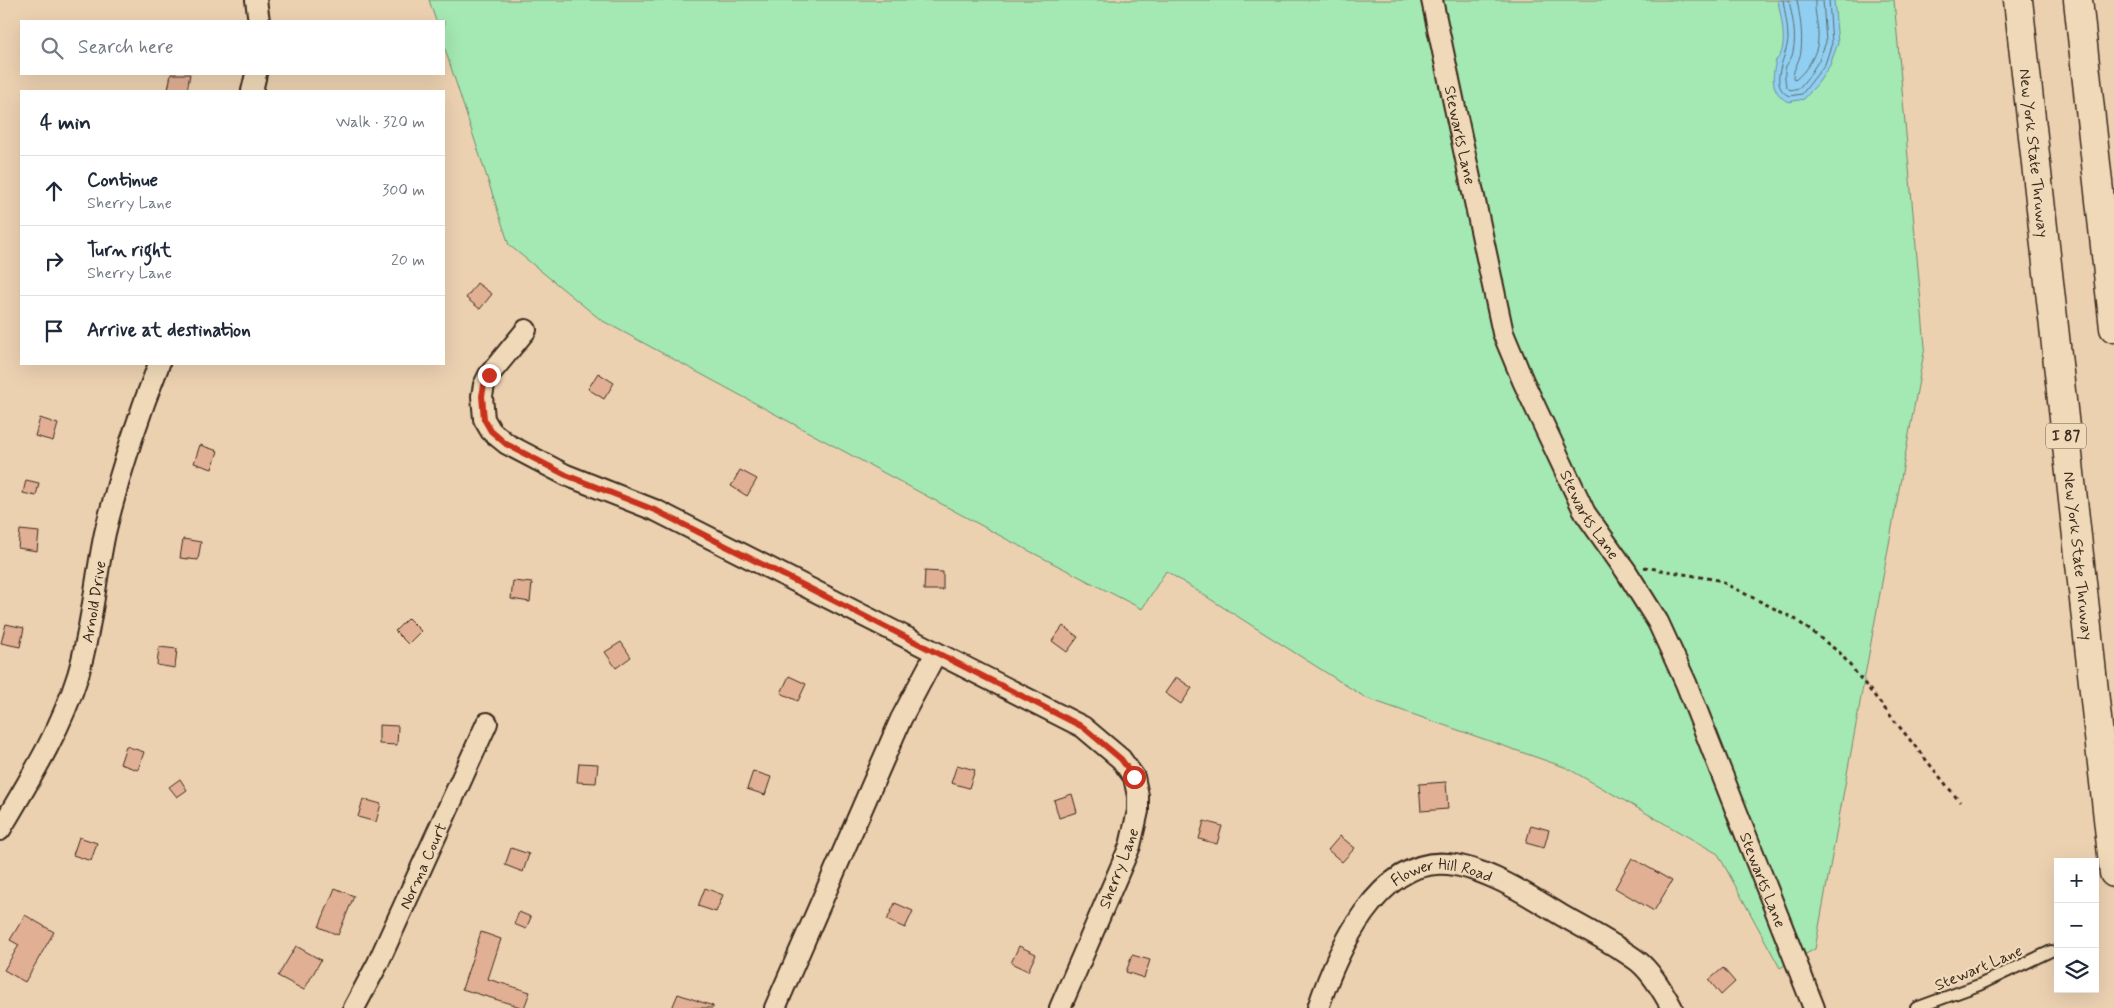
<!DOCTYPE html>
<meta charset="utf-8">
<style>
body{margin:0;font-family:Mynerve,sans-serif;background:#f6f6f7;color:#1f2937}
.controls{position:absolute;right:15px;bottom:15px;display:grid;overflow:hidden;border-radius:0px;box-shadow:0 5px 20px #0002}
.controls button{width:45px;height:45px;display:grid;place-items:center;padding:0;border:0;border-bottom:1px solid #e0e1e3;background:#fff;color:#1f2937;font:25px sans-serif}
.stop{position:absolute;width:15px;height:15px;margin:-11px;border:4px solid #c8321e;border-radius:50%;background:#fff}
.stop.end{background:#c8321e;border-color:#fff;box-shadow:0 1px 5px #0008}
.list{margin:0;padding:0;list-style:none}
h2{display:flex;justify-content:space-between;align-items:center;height:65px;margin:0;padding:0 20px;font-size:21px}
h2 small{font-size:16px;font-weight:400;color:#747a83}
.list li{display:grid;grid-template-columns:32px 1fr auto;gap:15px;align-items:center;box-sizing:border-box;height:70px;padding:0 20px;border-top:1px solid #e0e1e3}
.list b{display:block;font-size:19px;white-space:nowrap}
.list p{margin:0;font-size:16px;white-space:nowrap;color:#747a83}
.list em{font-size:16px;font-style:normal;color:#747a83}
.icon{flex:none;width:28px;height:28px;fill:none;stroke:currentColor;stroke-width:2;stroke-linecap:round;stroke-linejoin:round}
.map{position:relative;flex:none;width:2114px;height:1008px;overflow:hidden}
.search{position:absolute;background:#fff;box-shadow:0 5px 20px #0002;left:20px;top:20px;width:425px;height:55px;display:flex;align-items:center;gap:12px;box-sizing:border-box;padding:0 18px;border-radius:0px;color:#747a83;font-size:19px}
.panel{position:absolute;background:#fff;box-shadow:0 5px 20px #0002;left:20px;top:90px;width:425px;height:275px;border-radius:0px}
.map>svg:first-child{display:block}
</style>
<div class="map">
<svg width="2114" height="1008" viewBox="0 0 2114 1008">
<rect width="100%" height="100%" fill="#ecd1b1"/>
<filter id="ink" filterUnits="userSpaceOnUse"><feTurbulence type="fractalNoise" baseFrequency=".02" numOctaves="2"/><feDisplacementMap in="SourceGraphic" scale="10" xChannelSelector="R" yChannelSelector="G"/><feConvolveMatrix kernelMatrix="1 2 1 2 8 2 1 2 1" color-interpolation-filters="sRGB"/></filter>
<g filter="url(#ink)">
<path fill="#a4e8b3" stroke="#708968" d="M429 0H1894L1925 347 1815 949 1780 968 1718 854 1567 768 1366 698 1166 571 1142 609 1010 541 601 320 509 245 444 46V21H436Z"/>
<path fill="#90cff1" stroke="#6e8d9d" d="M1778 0H1834L1838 43 1830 65 1818 83 1804 99 1788 102C1770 91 1772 78 1776 60 1790 49 1780 15 1778 0Z"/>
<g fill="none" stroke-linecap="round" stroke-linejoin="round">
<g stroke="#5d6c72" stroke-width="1">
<path d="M1783 0C1785 13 1788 26 1788 39 1787 57 1767 85 1789 96L1802 94 1825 64 1832 43 1829 0"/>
<path d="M1789 0C1792 17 1797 34 1793 52 1792 58 1789 61 1786 66 1784 71 1785 81 1786 86L1790 90 1799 88 1809 76 1819 60 1826 42 1823 0"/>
<path d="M1797 0C1800 17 1803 34 1801 51 1800 61 1793 68 1793 78L1795 80C1806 72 1818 53 1818 39 1819 26 1814 13 1815 0"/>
</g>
</g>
<g fill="#e1af94" stroke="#3b2a1e">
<path d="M171 74H190L187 91 168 90Z"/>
<path d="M477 283 492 294 480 309 466 298Z"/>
<path d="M598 373 614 383 604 399 588 389Z"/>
<path d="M40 418 58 424 53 441 35 436Z"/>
<path d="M200 445 218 451 212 469 194 463Z"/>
<path d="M740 470 757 479 747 496 731 486Z"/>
<path d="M26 480 39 483 36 496 23 493Z"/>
<path d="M20 530 39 532 37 551 18 548Z"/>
<path d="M183 539 201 542 198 560 180 558Z"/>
<path d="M925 571 943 572V590H924Z"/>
<path d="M513 581 532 583 530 602 511 599Z"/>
<path d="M408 618 421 631 408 644 395 631Z"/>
<path d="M6 624 24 628 20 647 1 643Z"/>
<path d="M1063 626 1078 637 1067 652 1052 641Z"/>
<path d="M621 642 631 657 616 668 605 652Z"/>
<path d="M159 647 177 649 175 668 157 665Z"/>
<path d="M789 676 806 684 798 701 781 693Z"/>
<path d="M1176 677 1192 688 1181 704 1165 693Z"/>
<path d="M379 725 398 726 397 745 379 744Z"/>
<path d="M126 746 144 752 138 770 120 764Z"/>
<path d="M579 763 598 764 596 783 577 782Z"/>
<path d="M957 765 975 770 969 788 951 783Z"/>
<path d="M753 771 771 777 765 795 747 789Z"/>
<path d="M180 779 187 790 177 797 169 787Z"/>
<path d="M1446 782 1448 809 1421 811 1419 784Z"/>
<path d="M1072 794 1077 812 1059 818 1054 800Z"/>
<path d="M363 799 381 804 376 822 358 817Z"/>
<path d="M1204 821 1222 826 1217 844 1199 839Z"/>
<path d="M1531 825 1549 830 1544 848 1526 843Z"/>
<path d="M1340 836 1355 848 1342 862 1328 850Z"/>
<path d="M79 837 97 843 91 861 73 855Z"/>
<path d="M511 848 529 854 523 872 505 865Z"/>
<path d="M1632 858 1672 881 1654 911 1615 888Z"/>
<path d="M335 888 354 896 338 935 319 927Z"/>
<path d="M705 888 723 895 716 912 698 906Z"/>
<path d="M895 903 913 911 905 928 887 920Z"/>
<path d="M519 912 531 917 526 929 514 924Z"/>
<path d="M25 915 54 932 25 982 4 970 19 945 10 940Z"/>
<path d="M481 932 501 939 488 979 530 992 524 1008 462 989Z"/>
<path d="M296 946 321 960 304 990 278 976Z"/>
<path d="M1019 946 1036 954 1028 971 1011 963Z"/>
<path d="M1132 955 1150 960 1144 978 1126 972Z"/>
<path d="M1723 968 1735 982 1721 995 1709 980Z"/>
<path d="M678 994 713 1006V1008H672Z"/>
</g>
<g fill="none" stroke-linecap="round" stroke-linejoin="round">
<g stroke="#3b2a1e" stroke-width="14">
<path id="service" d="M1916 1008 1979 985 2051 951"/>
</g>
<g stroke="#3b2a1e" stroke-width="24">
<g id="minor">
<path d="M256 0 259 21"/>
<path id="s1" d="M1432 0 1503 333 1523 381 1585 513 1626 571 1658 622 1686 683 1814 1008"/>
<path d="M252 91 256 74"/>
<path d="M526 330 489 375 484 385 482 396 484 419 491 431 507 444 566 475 657 511 1083 727 1121 759 1134 777 1138 796V811L1130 846 1060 1008"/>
<path id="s2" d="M0 830C29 781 61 730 78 675 92 628 95 580 105 533 119 475 137 419 159 364"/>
<path id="s3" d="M354 1008 378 963 487 723"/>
<path d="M775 1008 901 719 936 653"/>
<path id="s4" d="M1318 1008C1336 954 1378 857 1448 864 1486 868 1528 895 1561 915 1587 930 1615 944 1639 962 1651 972 1665 995 1672 1008"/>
</g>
</g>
<g stroke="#3b2a1e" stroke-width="31">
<g id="motorway">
<path id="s5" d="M2018 0 2114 873"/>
<path d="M2078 0 2114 328"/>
</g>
</g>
<path stroke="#3b2a1e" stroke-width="3" stroke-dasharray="4 4" stroke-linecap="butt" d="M1644 567 1718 580 1795 619 1840 653 1960 802"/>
<use href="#service" stroke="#efd9b8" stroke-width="10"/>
<use href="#minor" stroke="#efd9b8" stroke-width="20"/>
<use href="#motorway" stroke="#efd9b8" stroke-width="28"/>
</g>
</g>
<g fill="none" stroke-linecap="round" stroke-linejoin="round" filter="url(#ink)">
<path stroke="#c8321e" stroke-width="6" d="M489 375 484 385 482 396 484 419 491 431 506 444 566 475 657 511 1083 727 1121 759 1134 777"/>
</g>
<g text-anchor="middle" stroke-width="4.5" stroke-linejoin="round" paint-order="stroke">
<rect fill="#efd9b8" stroke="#715e4c" stroke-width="1" x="2046" y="423.5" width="40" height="25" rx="4"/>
<g font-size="15" font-weight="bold" fill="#3b2a1e">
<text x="2066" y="441">I 87</text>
</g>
<g font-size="16" fill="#3b2a1e" stroke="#efd9b8">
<text dy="6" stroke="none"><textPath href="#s1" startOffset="138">Stewarts Lane</textPath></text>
<text dy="6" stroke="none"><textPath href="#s5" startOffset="154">New York State Thruway</textPath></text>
<text dy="6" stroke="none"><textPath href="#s1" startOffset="542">Stewarts Lane</textPath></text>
<text dy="6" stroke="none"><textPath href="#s5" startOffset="559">New York State Thruway</textPath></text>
<text dy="6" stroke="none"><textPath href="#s2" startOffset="249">Arnold Drive</textPath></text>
<text dy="6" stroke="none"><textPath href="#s3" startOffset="158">Norma Court</textPath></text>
<text transform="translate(1118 868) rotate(-69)" y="6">Sherry Lane</text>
<text dy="6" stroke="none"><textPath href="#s1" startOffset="948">Stewarts Lane</textPath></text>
<text dy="6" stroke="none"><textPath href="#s4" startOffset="201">Flower Hill Road</textPath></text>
<text transform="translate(1978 967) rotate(-23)" y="6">Stewart Lane</text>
</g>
</g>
</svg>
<div class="controls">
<button>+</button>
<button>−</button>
<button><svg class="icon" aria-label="layers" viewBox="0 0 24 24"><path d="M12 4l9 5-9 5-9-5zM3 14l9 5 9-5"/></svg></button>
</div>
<div class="stop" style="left:1134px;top:777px"></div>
<div class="stop end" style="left:489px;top:375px"></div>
<div class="search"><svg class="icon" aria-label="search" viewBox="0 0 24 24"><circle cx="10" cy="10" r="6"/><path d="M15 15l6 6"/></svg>Search here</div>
<section class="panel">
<h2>4 min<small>Walk · 320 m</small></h2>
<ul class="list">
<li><svg class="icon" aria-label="ahead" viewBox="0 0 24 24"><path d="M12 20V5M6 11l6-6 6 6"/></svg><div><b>Continue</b><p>Sherry Lane</p></div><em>300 m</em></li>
<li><svg class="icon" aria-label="right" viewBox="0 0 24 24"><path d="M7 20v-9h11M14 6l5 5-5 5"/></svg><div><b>Turn right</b><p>Sherry Lane</p></div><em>20 m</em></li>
<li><svg class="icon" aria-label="arrive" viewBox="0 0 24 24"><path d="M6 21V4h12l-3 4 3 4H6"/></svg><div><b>Arrive at destination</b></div></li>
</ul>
</section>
</div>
